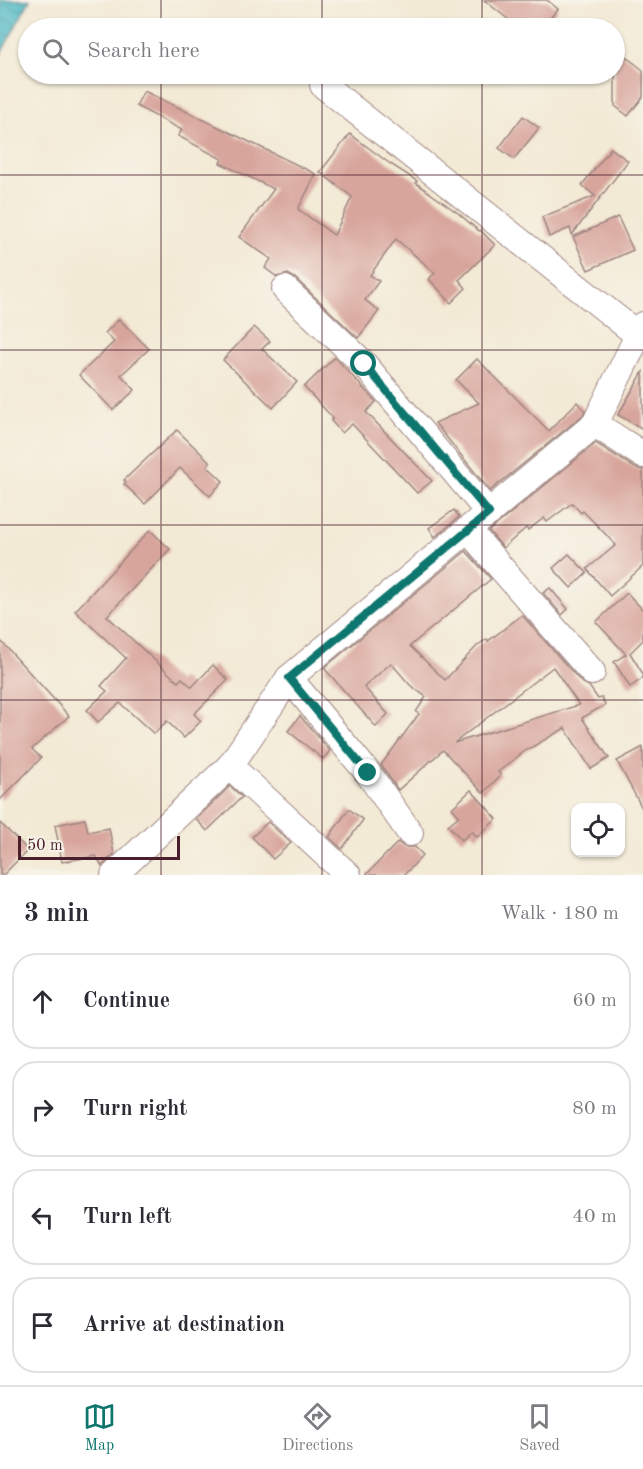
<!DOCTYPE html>
<meta charset="utf-8">
<style>
body{margin:0;font-family:"Old Standard TT",serif;background:#f2f2f3;color:#2b2b33}
.controls{position:absolute;right:18px;bottom:18px;display:grid;overflow:hidden;border-radius:12px;box-shadow:0 2px 4px #0004}
.controls button{width:54px;height:54px;display:grid;place-items:center;padding:0;border:0;border-bottom:2px solid #e1e1e2;background:#fff;color:#2b2b33;font:30px sans-serif}
.scale{position:absolute;left:18px;bottom:15px;width:162px;box-sizing:border-box;padding-left:6px;border:3px solid #4a1f2b;border-top:0;font-size:16px;line-height:21px;white-space:nowrap;color:#4a1f2b;-webkit-text-stroke:4px #f7f3e8;paint-order:stroke}
.stop{position:absolute;width:18px;height:18px;margin:-14px;border:4px solid #0f766e;border-radius:50%;background:#fff}
.stop.end{background:#0f766e;border-color:#fff;box-shadow:0 2px 6px #0008}
.list{margin:0;padding:0;list-style:none}
h2{display:flex;justify-content:space-between;align-items:center;height:78px;margin:0;padding:0 24px;font-size:26px}
h2 small{font-size:20px;font-weight:400;color:#7c7c81}
.list li{display:grid;grid-template-columns:39px 1fr auto;gap:18px;align-items:center;box-sizing:border-box;height:96px;margin:0 12px 12px;padding:0 12px;border:2px solid #e1e1e2;border-radius:24px}
.list b{display:block;font-size:22px;white-space:nowrap}
.list em{font-size:20px;font-style:normal;color:#7c7c81}
.icon{flex:none;width:33px;height:33px;fill:none;stroke:currentColor;stroke-width:2;stroke-linecap:round;stroke-linejoin:round}
.map{position:relative;flex:none;width:643px;height:875px;overflow:hidden}
.search{position:absolute;background:#fff;box-shadow:0 2px 4px #0004;left:18px;right:18px;top:18px;height:66px;display:flex;align-items:center;gap:15px;box-sizing:border-box;padding:0 21px;border-radius:33px;color:#7c7c81;font-size:22px}
.sheet{height:510px;background:#fff}
nav{display:flex;justify-content:space-around;align-items:center;box-sizing:border-box;height:84px;border-top:2px solid #e1e1e2;background:#fff;font-size:16px;color:#7c7c81}
nav a{display:grid;justify-items:center;gap:3px}
nav .on{color:#0f766e}
.map>svg:first-child{display:block}
</style>
<div class="map">
<svg width="643" height="875" viewBox="0 0 643 875">
<defs>
<pattern id="water-waves" width="16" height="10" patternUnits="userSpaceOnUse" patternTransform="scale(1.5)"><rect width="16" height="10" fill="#4ab8c4"/><path d="M0 5q4-4 8 0t8 0" fill="none" stroke="#40959f"/></pattern>
</defs>
<rect width="100%" height="100%" fill="#f7f3e8"/>
<filter id="ink" filterUnits="userSpaceOnUse"><feTurbulence type="fractalNoise" baseFrequency=".0167" numOctaves="2"/><feDisplacementMap in="SourceGraphic" scale="12" xChannelSelector="R" yChannelSelector="G"/><feConvolveMatrix kernelMatrix="1 2 1 2 8 2 1 2 1" color-interpolation-filters="sRGB"/></filter>
<filter id="wash" filterUnits="userSpaceOnUse"><feTurbulence type="fractalNoise" baseFrequency=".008" numOctaves="4" result="noise"/><feDisplacementMap in="SourceGraphic" scale="24" xChannelSelector="R" yChannelSelector="G"/><feGaussianBlur stdDeviation="1.35" result="paint"/><feColorMatrix in="noise" values="0 0 0 0 0 0 0 0 0 0 0 0 0 0 0 0 0 1.4 0 .05"/><feComposite in="paint" operator="in"/></filter>
<g filter="url(#wash)">
<rect width="100%" height="100%" fill="#f3ead5"/>
<path fill="url(#water-waves)" stroke="#4a6c78" stroke-width="1.5" d="M0 0H30L0 55Z"/>
<g id="blocks">
<g fill="#d8a59c" fill-rule="evenodd">
<path d="M484 0H547L558 9 542 28H519Z"/>
<path d="M615 48 643 70V97L628 116 615 106Z"/>
<path d="M144 91 316 174 298 209 334 235 352 197 320 172 350 134 389 163 417 181 416 183 458 213 479 231 480 230 495 245 459 280 466 288 451 303 429 279 435 273 396 239 370 275 379 281 365 300 379 311 358 338 295 278 288 274 277 277 265 268 271 259 239 237 274 189 220 163 222 159 178 136 182 130 136 106Z"/>
<path d="M523 116 539 128 514 159 499 148Z"/>
<path d="M611 148 628 161 572 235 570 228 549 237 542 217 595 196 582 185Z"/>
<path d="M618 217 633 250 588 270 573 237Z"/>
<path d="M119 319 149 349 121 375 135 390 113 410 79 375 114 342 105 333Z"/>
<path d="M254 327 270 341 262 349 297 382 273 408 223 360Z"/>
<path d="M335 357 376 402 366 412 432 481 417 493 352 424 342 433 331 421 333 418 304 387Z"/>
<path d="M477 359 549 431 577 402 585 411 583 415 490 491 435 423 479 403 456 380Z"/>
<path d="M643 372V429L618 415Z"/>
<path d="M177 430 210 462 207 466 223 481 210 496 180 468 145 504 124 484 126 482 124 480Z"/>
<path d="M596 443 635 468 643 470V566L610 596 587 569 616 545 583 511 581 513 572 503 547 522 544 518 528 530 526 528 503 548 489 531Z"/>
<path d="M454 510 459 517 435 537 429 528Z"/>
<path d="M150 530 170 549 107 616 178 682 182 678 192 687 213 665 228 680 194 714 201 721 184 738 167 721 154 734 120 703 98 722 87 710 107 691 101 686 126 658 75 611Z"/>
<path d="M466 551 491 579 410 646 445 680 478 645 487 639 488 641 522 615 581 682 589 686 598 699 602 698 605 705 582 718 609 758 591 769 565 728 525 751 498 772 501 775 483 793 443 750 398 790 381 765 419 714 416 712 426 697 410 685 391 663 364 687 388 714 376 727 324 668ZM553 667 579 705 454 743Z"/>
<path d="M569 554 587 573 571 588 553 568Z"/>
<path d="M550 588 568 609 562 615 543 593Z"/>
<path d="M627 593 643 610V640L630 653 643 674V678L630 687 614 662 626 654 596 622Z"/>
<path d="M0 640 69 716 32 749 41 758 0 800Z"/>
<path d="M300 716 330 751 323 759 288 731Z"/>
<path d="M643 747V810L617 761Z"/>
<path d="M230 786 242 797 207 831 196 819Z"/>
<path d="M471 790 497 819 477 837 472 831 462 840 448 825 459 816 452 808Z"/>
<path d="M349 809 363 820 342 849 329 837Z"/>
<path d="M85 819 88 832 109 828 114 854 102 866 96 856 62 862 55 825Z"/>
<path d="M268 822 291 843 273 859 252 837Z"/>
<path d="M0 823 28 850 3 875H0Z"/>
<path d="M398 842 404 847H415L423 855 404 875H366Z"/>
</g>
</g>
</g>
<g filter="url(#ink)">
<use href="#blocks" fill-opacity="0" stroke="#9e8480" stroke-width="1.5"/>
<g fill="none" stroke-linecap="round" stroke-linejoin="round">
<g stroke="#9e8480" stroke-width="28">
<g id="minor">
<path d="M323 85 638 335"/>
<path d="M285 289 364 364 489 513"/>
<path d="M595 424 643 455"/>
<path d="M468 530 592 672"/>
<path d="M289 678 368 773 410 833"/>
<path d="M230 766 348 875"/>
<path d="M114 875 230 766 289 678 595 424 643 325"/>
</g>
</g>
<use href="#minor" stroke="#fff" stroke-width="26"/>
</g>
</g>
<g fill="none" stroke-linecap="round" stroke-linejoin="round" filter="url(#ink)">
<path stroke="#0f766e" stroke-width="8" d="M364 364 489 513 289 678 368 773"/>
</g>
<path fill="none" stroke="#4a1f2b" stroke-width="1.5" stroke-opacity="0.55" d="M161 0V28M322 0V28M482 0V28M161 74V875M322 74V875M482 74V875M0 175H643M0 350H643M0 525H643M0 700H643"/>
</svg>
<div class="controls">
<button><svg class="icon" aria-label="locate" viewBox="0 0 24 24"><circle cx="12" cy="12" r="6"/><path d="M12 2v4M12 18v4M2 12h4M18 12h4"/></svg></button>
</div>
<div class="scale">50 m</div>
<div class="stop" style="left:364px;top:364px"></div>
<div class="stop end" style="left:368px;top:773px"></div>
<div class="search"><svg class="icon" aria-label="search" viewBox="0 0 24 24"><circle cx="10" cy="10" r="6"/><path d="M15 15l6 6"/></svg>Search here</div>
</div>
<section class="sheet">
<h2>3 min<small>Walk · 180 m</small></h2>
<ul class="list">
<li><svg class="icon" aria-label="ahead" viewBox="0 0 24 24"><path d="M12 20V5M6 11l6-6 6 6"/></svg><div><b>Continue</b></div><em>60 m</em></li>
<li><svg class="icon" aria-label="right" viewBox="0 0 24 24"><path d="M7 20v-9h11M14 6l5 5-5 5"/></svg><div><b>Turn right</b></div><em>80 m</em></li>
<li><svg class="icon" aria-label="left" viewBox="0 0 24 24"><path d="M17 20v-9H6M10 6l-5 5 5 5"/></svg><div><b>Turn left</b></div><em>40 m</em></li>
<li><svg class="icon" aria-label="arrive" viewBox="0 0 24 24"><path d="M6 21V4h12l-3 4 3 4H6"/></svg><div><b>Arrive at destination</b></div></li>
</ul>
</section>
<nav>
<a class="on"><svg class="icon" aria-label="map" viewBox="0 0 24 24"><path d="M3 6l6-2 6 2 6-2v14l-6 2-6-2-6 2zM9 4v14M15 6v14"/></svg>Map</a>
<a><svg class="icon" aria-label="directions" viewBox="0 0 24 24"><path d="M12 3l9 9-9 9-9-9zM9 14v-3h6M13 9l2 2-2 2"/></svg>Directions</a>
<a><svg class="icon" aria-label="saved" viewBox="0 0 24 24"><path d="M7 4h10v16l-5-4-5 4z"/></svg>Saved</a>
</nav>
